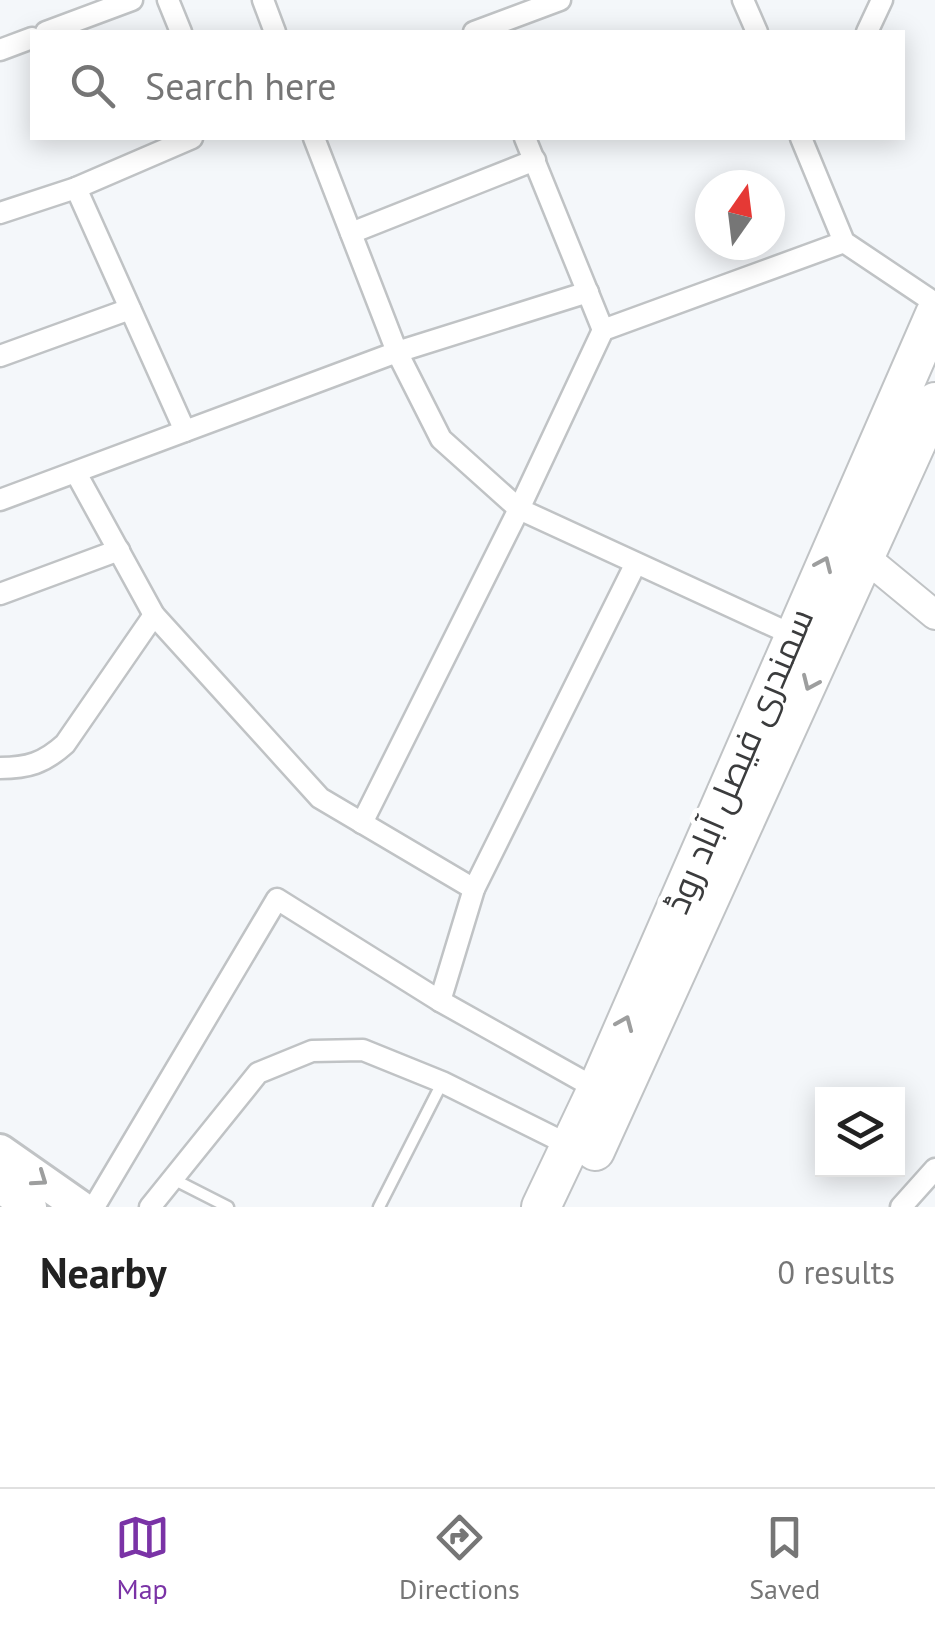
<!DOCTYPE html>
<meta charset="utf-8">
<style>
body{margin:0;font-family:"PT Sans",Cairo,sans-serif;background:#f6f6f6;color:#222}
.controls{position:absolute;right:30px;bottom:30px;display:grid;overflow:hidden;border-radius:0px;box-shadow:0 5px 25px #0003}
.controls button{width:90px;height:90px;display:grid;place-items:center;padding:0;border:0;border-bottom:2px solid #e0e0e0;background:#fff;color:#222;font:50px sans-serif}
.compass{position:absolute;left:695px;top:170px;width:90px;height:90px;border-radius:50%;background:#fff;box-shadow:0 5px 25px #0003;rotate:14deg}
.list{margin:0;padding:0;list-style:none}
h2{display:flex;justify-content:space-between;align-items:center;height:130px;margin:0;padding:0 40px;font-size:42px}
h2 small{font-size:32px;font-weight:400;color:#767676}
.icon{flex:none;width:55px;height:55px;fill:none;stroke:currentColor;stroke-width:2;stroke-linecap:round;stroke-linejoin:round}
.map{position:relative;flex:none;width:935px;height:1207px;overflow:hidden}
.search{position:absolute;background:#fff;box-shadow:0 5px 25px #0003;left:30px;right:30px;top:30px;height:110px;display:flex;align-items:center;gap:25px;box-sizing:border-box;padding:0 35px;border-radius:0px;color:#767676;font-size:38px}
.sheet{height:280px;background:#fff}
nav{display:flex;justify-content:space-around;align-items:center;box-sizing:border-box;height:140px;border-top:2px solid #e0e0e0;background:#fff;font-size:28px;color:#767676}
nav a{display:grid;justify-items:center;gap:5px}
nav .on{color:#7a33a6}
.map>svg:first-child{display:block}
</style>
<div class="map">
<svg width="935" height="1207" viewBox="0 0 935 1207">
<rect width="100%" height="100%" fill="#f4f7fa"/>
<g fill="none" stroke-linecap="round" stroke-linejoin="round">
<g stroke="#c0c3c5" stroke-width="15">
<g id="lane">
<path d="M173 1179 228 1207"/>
<path d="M379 1207 442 1083"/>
</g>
</g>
<g stroke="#c0c3c5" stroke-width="25">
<g id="street">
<path d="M168 0 181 32"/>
<path d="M263 0 275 32"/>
<path d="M743 0 757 32"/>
<path d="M46 32 132 0"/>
<path d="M474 32 560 0"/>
<path d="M867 32 882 0"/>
<path d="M0 50 32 38"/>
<path d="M314 138 397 352 441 439 519 509 793 635"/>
<path d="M525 138 603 330"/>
<path d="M801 138 844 242 935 303"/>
<path d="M76 188 185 431"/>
<path d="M0 213 76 188 192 138"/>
<path d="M351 233 535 160"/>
<path d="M0 356 130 309"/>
<path d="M76 473 154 615 320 798 474 889"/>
<path d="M0 500 397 352 588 292"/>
<path d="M0 594 119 550"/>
<path d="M0 768C28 768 44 763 65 744L154 615"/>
<path d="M362 823 519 509 603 330 844 242"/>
<path d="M440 1001 474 889 635 565"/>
<path d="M94 1207 277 899 440 1001 604 1093"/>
<path d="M150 1207 258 1073 312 1051 363 1050 442 1082 577 1149"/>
<path d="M901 1207 935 1169"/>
</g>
</g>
<g stroke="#c0c3c5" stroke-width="32">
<path id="secondary" d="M866 558 935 615"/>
</g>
<g stroke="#c0c3c5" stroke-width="38">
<g id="primary">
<path d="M0 1151 80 1207"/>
<path d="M0 1186 30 1207"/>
</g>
</g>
<g stroke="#c0c3c5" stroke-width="42">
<g id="highway">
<path d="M595 1151 935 402"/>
<path d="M541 1207 597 1089 935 314"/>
</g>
</g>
<use href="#lane" stroke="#fff" stroke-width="10"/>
<use href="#street" stroke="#fff" stroke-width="20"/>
<use href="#secondary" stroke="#fff" stroke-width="28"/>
<use href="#primary" stroke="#fff" stroke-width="32"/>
<use href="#highway" stroke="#fff" stroke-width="38"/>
</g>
<defs><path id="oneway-chevron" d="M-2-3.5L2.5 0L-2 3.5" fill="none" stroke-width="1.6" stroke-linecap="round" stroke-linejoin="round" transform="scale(2.5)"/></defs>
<g stroke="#9d9e9e">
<use href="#oneway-chevron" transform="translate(824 564) rotate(-66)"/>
<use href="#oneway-chevron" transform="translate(810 683) rotate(114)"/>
<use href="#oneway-chevron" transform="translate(625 1023) rotate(-67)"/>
<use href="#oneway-chevron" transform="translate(40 1179) rotate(35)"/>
</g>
<g text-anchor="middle" stroke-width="10" stroke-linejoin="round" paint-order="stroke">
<g font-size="35" fill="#3b3c3d" stroke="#fff">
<text transform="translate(739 761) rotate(-67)" y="12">سمندری فیصل آباد روڈ</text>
</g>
</g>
</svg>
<div class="controls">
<button><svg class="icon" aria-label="layers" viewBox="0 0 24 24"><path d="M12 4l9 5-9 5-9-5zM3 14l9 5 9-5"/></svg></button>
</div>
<svg class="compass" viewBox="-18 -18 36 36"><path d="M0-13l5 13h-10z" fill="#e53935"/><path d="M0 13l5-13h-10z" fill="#767676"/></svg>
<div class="search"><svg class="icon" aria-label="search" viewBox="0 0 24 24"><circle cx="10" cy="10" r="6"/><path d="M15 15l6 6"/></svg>Search here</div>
</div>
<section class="sheet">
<h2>Nearby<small>0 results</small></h2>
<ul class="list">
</ul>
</section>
<nav>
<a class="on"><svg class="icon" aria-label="map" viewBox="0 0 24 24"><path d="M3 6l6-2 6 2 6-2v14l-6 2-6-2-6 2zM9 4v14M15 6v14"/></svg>Map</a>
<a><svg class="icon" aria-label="directions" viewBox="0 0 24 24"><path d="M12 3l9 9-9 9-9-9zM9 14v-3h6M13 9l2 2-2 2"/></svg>Directions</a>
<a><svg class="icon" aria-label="saved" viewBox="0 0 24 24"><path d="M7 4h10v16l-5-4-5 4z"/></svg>Saved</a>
</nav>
